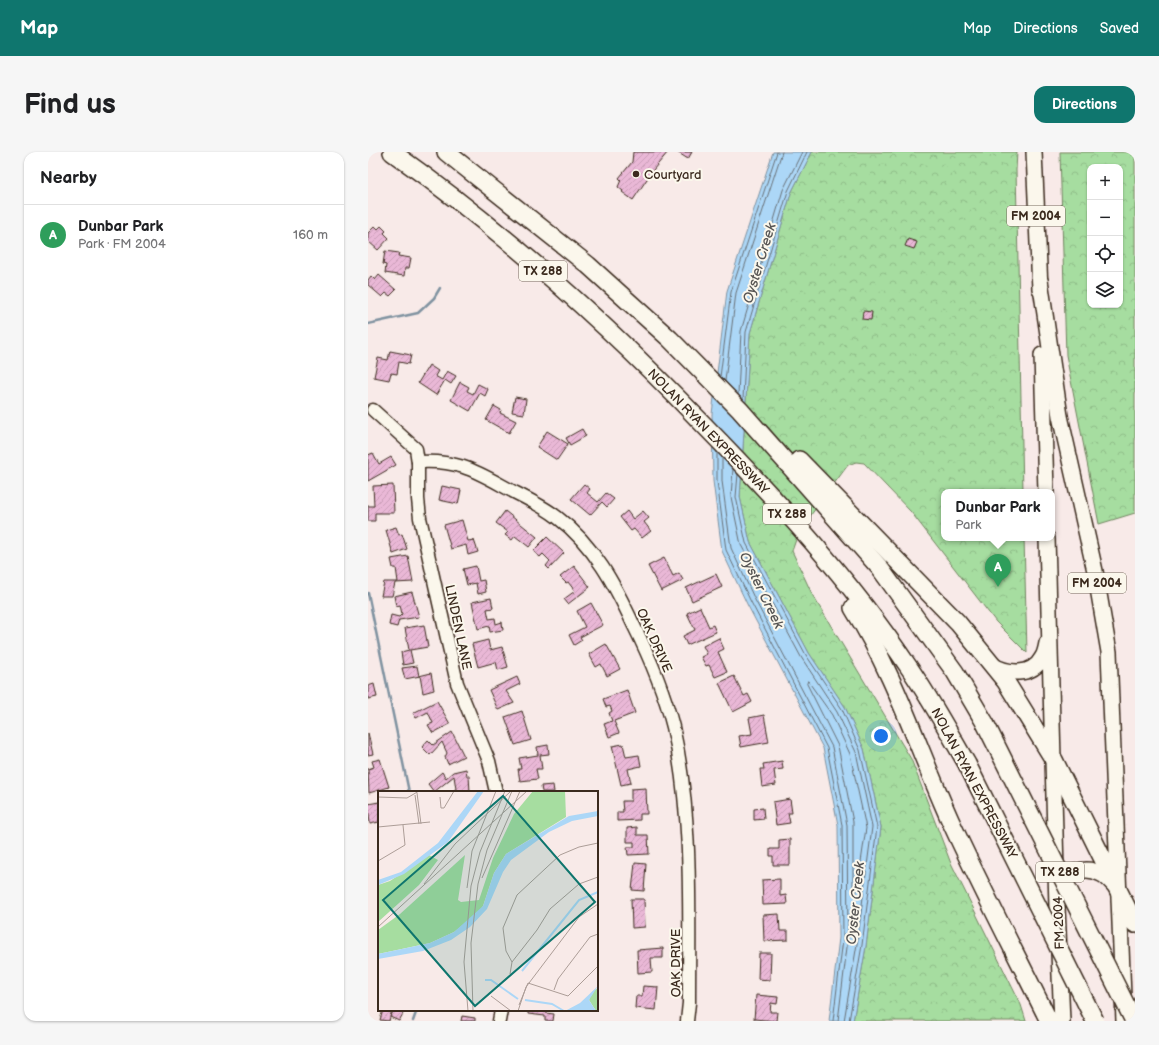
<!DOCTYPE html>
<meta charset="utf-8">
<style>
body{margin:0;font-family:"Balsamiq Sans",sans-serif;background:#f6f6f6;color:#202124}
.controls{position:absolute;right:12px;top:12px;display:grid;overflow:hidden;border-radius:8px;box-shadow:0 1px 3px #0004}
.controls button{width:36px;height:36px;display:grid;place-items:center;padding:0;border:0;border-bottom:1px solid #e0e0e0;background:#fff;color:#202124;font:20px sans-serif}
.you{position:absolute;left:513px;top:584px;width:14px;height:14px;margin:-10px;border:3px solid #fff;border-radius:50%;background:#1a73e8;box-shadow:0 0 0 6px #1a73e833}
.badge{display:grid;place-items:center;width:26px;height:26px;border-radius:50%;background:#0f766e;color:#fff;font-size:13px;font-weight:700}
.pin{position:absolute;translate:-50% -33px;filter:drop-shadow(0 1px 2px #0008)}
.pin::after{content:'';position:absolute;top:21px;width:14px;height:12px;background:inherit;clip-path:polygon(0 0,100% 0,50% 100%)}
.popup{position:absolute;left:573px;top:337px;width:114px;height:52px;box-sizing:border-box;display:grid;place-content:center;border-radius:8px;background:#fff;filter:drop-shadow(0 1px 3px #0005);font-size:13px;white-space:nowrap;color:#757577}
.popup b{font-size:15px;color:#202124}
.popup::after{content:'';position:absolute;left:50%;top:100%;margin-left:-8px;border:8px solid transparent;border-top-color:#fff}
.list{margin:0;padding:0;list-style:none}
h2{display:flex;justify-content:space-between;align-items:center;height:52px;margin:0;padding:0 16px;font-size:17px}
h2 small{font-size:13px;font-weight:400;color:#757577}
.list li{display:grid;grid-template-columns:26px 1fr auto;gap:12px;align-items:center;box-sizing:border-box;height:60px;padding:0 16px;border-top:1px solid #e0e0e0}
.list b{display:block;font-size:15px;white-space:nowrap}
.list p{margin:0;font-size:13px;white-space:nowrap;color:#757577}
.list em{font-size:13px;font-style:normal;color:#757577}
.icon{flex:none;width:22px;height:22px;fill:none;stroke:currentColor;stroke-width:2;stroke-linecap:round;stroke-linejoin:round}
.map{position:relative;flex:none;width:767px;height:869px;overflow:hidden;border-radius:12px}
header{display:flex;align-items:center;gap:24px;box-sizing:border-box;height:56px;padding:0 20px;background:#0f766e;color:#fff}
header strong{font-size:19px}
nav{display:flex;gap:22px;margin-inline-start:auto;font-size:14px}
.intro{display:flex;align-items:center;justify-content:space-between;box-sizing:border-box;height:96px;padding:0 24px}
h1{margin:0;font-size:28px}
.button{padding:10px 18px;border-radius:12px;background:#0f766e;color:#fff;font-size:14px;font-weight:700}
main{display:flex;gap:24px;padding:0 24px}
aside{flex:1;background:#fff;border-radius:12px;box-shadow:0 1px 3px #0004}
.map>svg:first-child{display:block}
</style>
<header>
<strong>Map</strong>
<nav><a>Map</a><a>Directions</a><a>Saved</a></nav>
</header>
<div class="intro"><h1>Find us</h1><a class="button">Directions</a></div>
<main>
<aside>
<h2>Nearby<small></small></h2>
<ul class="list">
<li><span class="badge" style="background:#2e9e5b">A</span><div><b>Dunbar Park</b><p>Park · FM 2004</p></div><em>160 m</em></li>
</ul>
</aside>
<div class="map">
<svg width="767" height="869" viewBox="0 0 767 869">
<defs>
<pattern id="forest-crowns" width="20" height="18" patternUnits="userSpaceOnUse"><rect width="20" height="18" fill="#a6dda0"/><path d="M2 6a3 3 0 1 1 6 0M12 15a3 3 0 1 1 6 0" fill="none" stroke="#90be89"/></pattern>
<pattern id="building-hatch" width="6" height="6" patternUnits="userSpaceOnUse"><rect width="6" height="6" fill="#eab8d7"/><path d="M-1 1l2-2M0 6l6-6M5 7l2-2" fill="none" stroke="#ca9eb8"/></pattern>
</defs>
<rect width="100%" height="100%" fill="#f8eae8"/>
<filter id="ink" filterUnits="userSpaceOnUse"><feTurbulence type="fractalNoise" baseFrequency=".025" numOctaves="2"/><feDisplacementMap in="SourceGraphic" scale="8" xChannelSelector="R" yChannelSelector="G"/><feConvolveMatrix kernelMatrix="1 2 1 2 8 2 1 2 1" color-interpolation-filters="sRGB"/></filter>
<g filter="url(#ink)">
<g fill="url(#forest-crowns)" stroke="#70845f" fill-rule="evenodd">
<path d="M444 0H649L648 18 655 340H576V386H656L659 501 628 470 543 360 496 311 488 310 480 313 431 379 424 399 445 444 543 607 582 709 653 853 658 869H485L498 794 513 675 496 597 477 555 441 501 382 390 372 345 382 181 423 41Z"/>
<path d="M692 0H767V361L731 372 698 203ZM722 15H752V153H722Z"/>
</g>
<path fill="#acd7f7" stroke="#7f92a0" d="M405 0H444L423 41 382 181 372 345 382 390 441 501 477 555 496 597 513 675 498 794 485 869H461L471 786 470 673 455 596 379 452 354 399 345 329 344 262 359 139Z"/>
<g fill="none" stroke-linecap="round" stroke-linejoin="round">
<g stroke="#686f75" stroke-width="1">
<path d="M352 225 363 140 409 0"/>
<path d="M357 229 368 141 414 0"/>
<path d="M370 243 373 179 415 38 434 0"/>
<path d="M375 248 378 180 420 39 439 0"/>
<path d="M349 300V329L358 398 383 450 459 596 474 673 475 787 465 869"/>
<path d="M354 305V329L363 396 387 448 464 595 479 673 480 787 470 869"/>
<path d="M365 317 363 345 373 393 433 505 469 560 488 600 504 675 489 792 476 869"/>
<path d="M370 322 368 345 378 391 438 503 474 557 492 598 509 675 494 793 481 869"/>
<path d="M440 529 464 563 482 602 498 676 488 744 485 742V670L470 594 439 532Z"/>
</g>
<g stroke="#7f92a0" stroke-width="2.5">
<path d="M0 172 50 161 66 146 72 136"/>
<path d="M0 441 41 640"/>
<path d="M45 869 49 858"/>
</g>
</g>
<g fill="url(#building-hatch)" stroke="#3b2a1e">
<path d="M265 0H300L285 18 265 48 254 40 255 39 250 35 253 28 251 26 264 10Z"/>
<path d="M309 0H324L320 7Z"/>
<path d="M7 74 10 77 13 74 18 79 16 81 21 86 10 98 0 89V81Z"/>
<path d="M540 87 549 90 546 97 537 94Z"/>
<path d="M17 99 31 101 30 104 43 106 41 116H37L36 124 17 121 18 113 15 112Z"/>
<path d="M11 123 28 138 22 144 18 141 14 145 0 133V128L3 124 7 128Z"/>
<path d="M495 159 504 160 503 168 494 167Z"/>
<path d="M22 199 43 203 41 212 31 210 29 222 23 221 21 228 6 225 10 206 20 208Z"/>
<path d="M61 213 70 219 67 224 74 228 79 219 88 224 83 232 77 228 68 243 50 231Z"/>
<path d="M92 230 101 235 99 239 105 242 110 232 120 237 117 244 112 241 102 259 83 248Z"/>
<path d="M147 245 158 247 156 262 144 260Z"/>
<path d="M126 254 133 258 132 261 148 269 141 281 118 268Z"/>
<path d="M214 277 218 284 202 293 198 286Z"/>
<path d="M179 279 200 292 189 308 169 295Z"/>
<path d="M5 301 11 312 23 305 28 313 0 329V303Z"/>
<path d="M216 332 222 337 219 341 230 350 238 341 246 347 239 355 234 350 222 363 203 347Z"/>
<path d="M25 333 26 361H7V369H0V354H6L5 334Z"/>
<path d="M74 334 93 338 90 352 71 348Z"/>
<path d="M137 359 169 385 161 395 147 384 144 388 137 383 140 380 128 371Z"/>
<path d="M259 359 265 367 275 359 281 366 276 370 283 379 274 386 266 377 263 379 252 365Z"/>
<path d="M94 368 100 389 106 388 110 400 100 403 98 393 83 397 76 373Z"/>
<path d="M28 375 31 383 34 382 39 397 25 402 18 378Z"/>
<path d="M179 385 196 401 181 417 178 414 182 409 175 402 172 405 165 399Z"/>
<path d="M40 404 45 430 27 431 24 444H13L16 430H30L28 416H25L23 407Z"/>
<path d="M296 406 305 424 311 421 315 428 293 439 280 414Z"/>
<path d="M108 414 111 429 116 428 118 440 110 442 108 431 99 433 95 417Z"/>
<path d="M206 414 222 435 200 452 196 447 207 439 200 430 198 431 192 425Z"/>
<path d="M348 422 354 435 324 449 318 436Z"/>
<path d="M44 440 51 465 31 468 29 475 21 473 23 463 31 465 34 462 32 453 28 454 26 444Z"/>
<path d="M123 446 125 456 119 457 121 467 127 466 128 472 134 470 135 478 122 480 121 474 110 477 104 450Z"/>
<path d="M223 451 235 473 212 485 214 488 206 493 201 483 217 475 209 459Z"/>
<path d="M332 455 341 475 345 473 348 480 319 493 315 484 327 478 319 461Z"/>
<path d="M56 473 60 495 42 498 45 511 35 513 33 500 41 498 37 476Z"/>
<path d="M351 486 356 497 350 500 359 520 347 525 341 513 338 514 333 505 339 502 335 494Z"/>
<path d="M120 488 122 498 134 495 140 515 130 518 128 510 110 515 104 492Z"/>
<path d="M238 492 252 517 239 524 233 512 228 515 221 502Z"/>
<path d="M49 514 51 524 63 521 66 538 55 541 52 524 37 527 34 516Z"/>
<path d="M366 524 376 544 380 542 384 550 365 560 351 531Z"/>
<path d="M149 525 152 532 138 539 146 551 130 558 121 538Z"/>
<path d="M6 532 9 545 0 547V534Z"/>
<path d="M259 538 267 561 246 569 251 581 241 585 236 572 244 569 241 561 244 559 242 554 238 555 235 547Z"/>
<path d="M69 549 82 572 65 581 60 573 65 571 60 560 48 566 45 561Z"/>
<path d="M154 559 163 588 147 593 137 565Z"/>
<path d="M396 563 401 590 373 595 371 584 384 582 381 566Z"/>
<path d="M84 580 96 604 80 612 77 605 79 601 74 590 62 603 54 595 60 588 65 593Z"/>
<path d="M0 581 5 602 0 603Z"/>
<path d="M255 592 258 605 271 603 273 614 260 617 263 631 253 633 244 594Z"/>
<path d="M180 593 181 602 172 603 174 617H168L170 627 152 629 150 617H153L151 606 170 603 169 595Z"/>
<path d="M12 607 21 635 1 641 0 617 6 615 4 609Z"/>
<path d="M414 609 415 617 406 618 408 633 394 635 392 617H396L395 612Z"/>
<path d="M98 617 99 624H101L102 640H86V638L88 637 86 624 66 640 60 632 74 620 78 626 85 620Z"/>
<path d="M185 633 186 640H174L173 634Z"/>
<path d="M278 636 279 662H272V668L249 669V660H255L254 649H263V637Z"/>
<path d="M422 647 424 661H420L422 671 408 673 405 650Z"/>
<path d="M11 650V670L2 672 0 652Z"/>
<path d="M395 656 396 667 386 668V657Z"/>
<path d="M269 675V683H280L281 702 260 703 259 695H266V690H259V676Z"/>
<path d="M422 687V713H405V704H402V697H411V688Z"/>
<path d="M267 711 278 712 276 739 264 738Z"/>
<path d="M412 727V744L418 743 419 752 395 753 394 728Z"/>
<path d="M263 747H276L277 775 264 776Z"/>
<path d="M411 762 412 779H420V788L396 789 395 763Z"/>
<path d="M295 796V806H283L284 820 270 821 269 798Z"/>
<path d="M391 801H403L402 828 390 827Z"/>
<path d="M275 834 290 835 288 858 267 856 268 844H274Z"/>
<path d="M388 843 410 845 409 852 403 851 402 860H409L408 869 386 867Z"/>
<path d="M15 858H24L21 869 12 868Z"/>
<path d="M26 858H37L31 869 22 865Z"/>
<path d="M160 858H179L178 861 186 862 185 869H177V864L160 862Z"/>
<path d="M94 864 107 866V869H93Z"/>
</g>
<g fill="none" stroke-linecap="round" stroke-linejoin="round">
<g stroke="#3b2a1e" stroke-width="15">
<g id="minor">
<path d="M5 258 48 297 50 310V347L52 366 89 531 121 609 128 640"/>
<path d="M50 310C93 307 112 322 148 341 162 348 176 355 189 365 226 393 247 433 266 474 282 506 296 539 305 575 325 662 321 761 321 851L319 869"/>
<path d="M131 869 133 858"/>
</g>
</g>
<g stroke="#3b2a1e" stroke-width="18">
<g id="major">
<path d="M666 0 672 137"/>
<path d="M672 128 692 264 727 419 741 500 756 869"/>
<path d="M674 203 678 340"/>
<path d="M679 386 689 755 694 869"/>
<path d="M624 513C639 522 664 525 674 506 677 502 678 496 679 491"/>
<path d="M692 740C695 720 717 713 733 722 738 724 743 730 747 734"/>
</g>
</g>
<g stroke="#3b2a1e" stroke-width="20">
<g id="highway">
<path d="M24 0C136 79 239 172 334 271 408 347 481 426 540 514 562 546 580 579 599 612"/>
<path d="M78 0 220 113 302 187 372 258 511 415 587 520 617 571"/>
<path d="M431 308 590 471 638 530 686 608 767 772"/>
<path d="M485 456C527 523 550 597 582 668 613 736 648 802 681 869"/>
</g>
</g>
<use href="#minor" stroke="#fbf7ec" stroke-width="12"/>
<use href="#major" stroke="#fbf7ec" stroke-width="15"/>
<use href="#highway" stroke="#fbf7ec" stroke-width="17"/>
<g stroke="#3b2a1e" stroke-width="20" stroke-linecap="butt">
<g id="highway-bridge">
<path d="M617 571 766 869"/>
<path d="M599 612 727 869"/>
</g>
</g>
<use href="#highway-bridge" stroke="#fbf7ec" stroke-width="17"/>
</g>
</g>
<circle fill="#3b2a1e" stroke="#fbf7ec" stroke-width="1.5" cx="268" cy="22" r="4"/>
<g text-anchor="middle" stroke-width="4" stroke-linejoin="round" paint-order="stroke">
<g fill="#fbf7ec" stroke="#75685c" stroke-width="1">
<rect x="639" y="54" width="58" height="20" rx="3"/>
<rect x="151" y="109" width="48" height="20" rx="3"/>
<rect x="395" y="352" width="48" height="20" rx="3"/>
<rect x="700" y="421" width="58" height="20" rx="3"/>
<rect x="668" y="710" width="48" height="20" rx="3"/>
</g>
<g font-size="12" font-weight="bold" fill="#3b2a1e">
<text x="668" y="68">FM 2004</text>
<text x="175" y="123">TX 288</text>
<text x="419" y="366">TX 288</text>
<text x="729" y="435">FM 2004</text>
<text x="692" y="724">TX 288</text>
</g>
<g font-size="13" fill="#3b2a1e" stroke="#fbf7ec" text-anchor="start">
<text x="276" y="27">Courtyard</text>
</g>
<g font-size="13" fill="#3b2a1e" stroke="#fbf7ec">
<text transform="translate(341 279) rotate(46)" y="5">NOLAN RYAN EXPRESSWAY</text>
<text transform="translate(91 475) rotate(78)" y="5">LINDEN LANE</text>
<text transform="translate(287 488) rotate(66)" y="5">OAK DRIVE</text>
<text transform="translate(607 631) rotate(62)" y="5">NOLAN RYAN EXPRESSWAY</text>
<text transform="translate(690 771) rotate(-92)" y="5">FM 2004</text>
<text transform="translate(307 811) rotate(-90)" y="5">OAK DRIVE</text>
</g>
<g font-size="14" font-style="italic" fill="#575554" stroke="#fbf7ec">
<text transform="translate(391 111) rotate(-73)" y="5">Oyster Creek</text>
<text transform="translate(394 438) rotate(64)" y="5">Oyster Creek</text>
<text transform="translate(487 751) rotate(-84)" y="5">Oyster Creek</text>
</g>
</g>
<g transform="translate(10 639)">
<rect width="220" height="220" fill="#f8eae8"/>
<path d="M155 0H187L188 26 128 63 116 82 105 115 100 122 76 141 52 152 0 163V139L22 123 87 64 80 109 83 111 101 109 115 67 136 23ZM51 64 60 69 41 94 0 131V94L12 90ZM220 197V220H218L211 209 214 201Z" fill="#a6dda0"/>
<path d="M100 0H106L70 51 26 83 0 94V89L23 81 60 52ZM220 20V25L194 30 171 41 133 69 125 81 109 118 92 136 73 149 45 160 0 168V163L52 152 76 141 105 115 116 82 128 63 191 25ZM220 195 211 209 218 220H187L202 212Z" fill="#acd7f7"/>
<path fill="none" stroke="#acd7f7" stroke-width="2" d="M144 180 201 109 220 101M107 189H113L140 208M147 209 174 213 186 220"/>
<path fill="none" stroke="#ac9d97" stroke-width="1" d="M39 2 43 33M37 4 41 33M0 6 29 7 41 0M62 6 63 17H66L76 0M0 36 52 31M0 70 27 54 25 34M104 87 142 0M46 93 77 53 133 0M89 97 94 60 118 0M0 136 149 0M134 171 128 160 125 137 139 104 182 64 201 56 220 52M134 171 159 139 172 118 201 93 220 86M132 183 134 171M150 192 190 205 220 175M176 199 180 188 212 146 220 143M113 205 133 220M141 214 150 192M90 220 86 171 93 95 102 61 127 0M95 220 93 152 100 93 109 59 134 0M140 220 148 196 201 126 220 113"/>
<path fill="#0f766e" fill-opacity="0.15" stroke="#0f766e" stroke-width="2" d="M125 5 217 111 97 215 5 109Z"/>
<rect width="220" height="220" fill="none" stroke="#3b2a1e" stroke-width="2"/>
</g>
</svg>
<div class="controls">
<button>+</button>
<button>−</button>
<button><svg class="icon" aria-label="locate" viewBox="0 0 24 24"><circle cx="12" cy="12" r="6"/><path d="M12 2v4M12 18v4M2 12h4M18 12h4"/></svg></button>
<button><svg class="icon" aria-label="layers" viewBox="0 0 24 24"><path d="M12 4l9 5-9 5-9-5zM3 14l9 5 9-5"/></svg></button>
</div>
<div class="you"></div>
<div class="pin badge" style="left:630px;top:435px;background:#2e9e5b">A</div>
<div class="popup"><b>Dunbar Park</b>Park</div>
</div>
</main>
